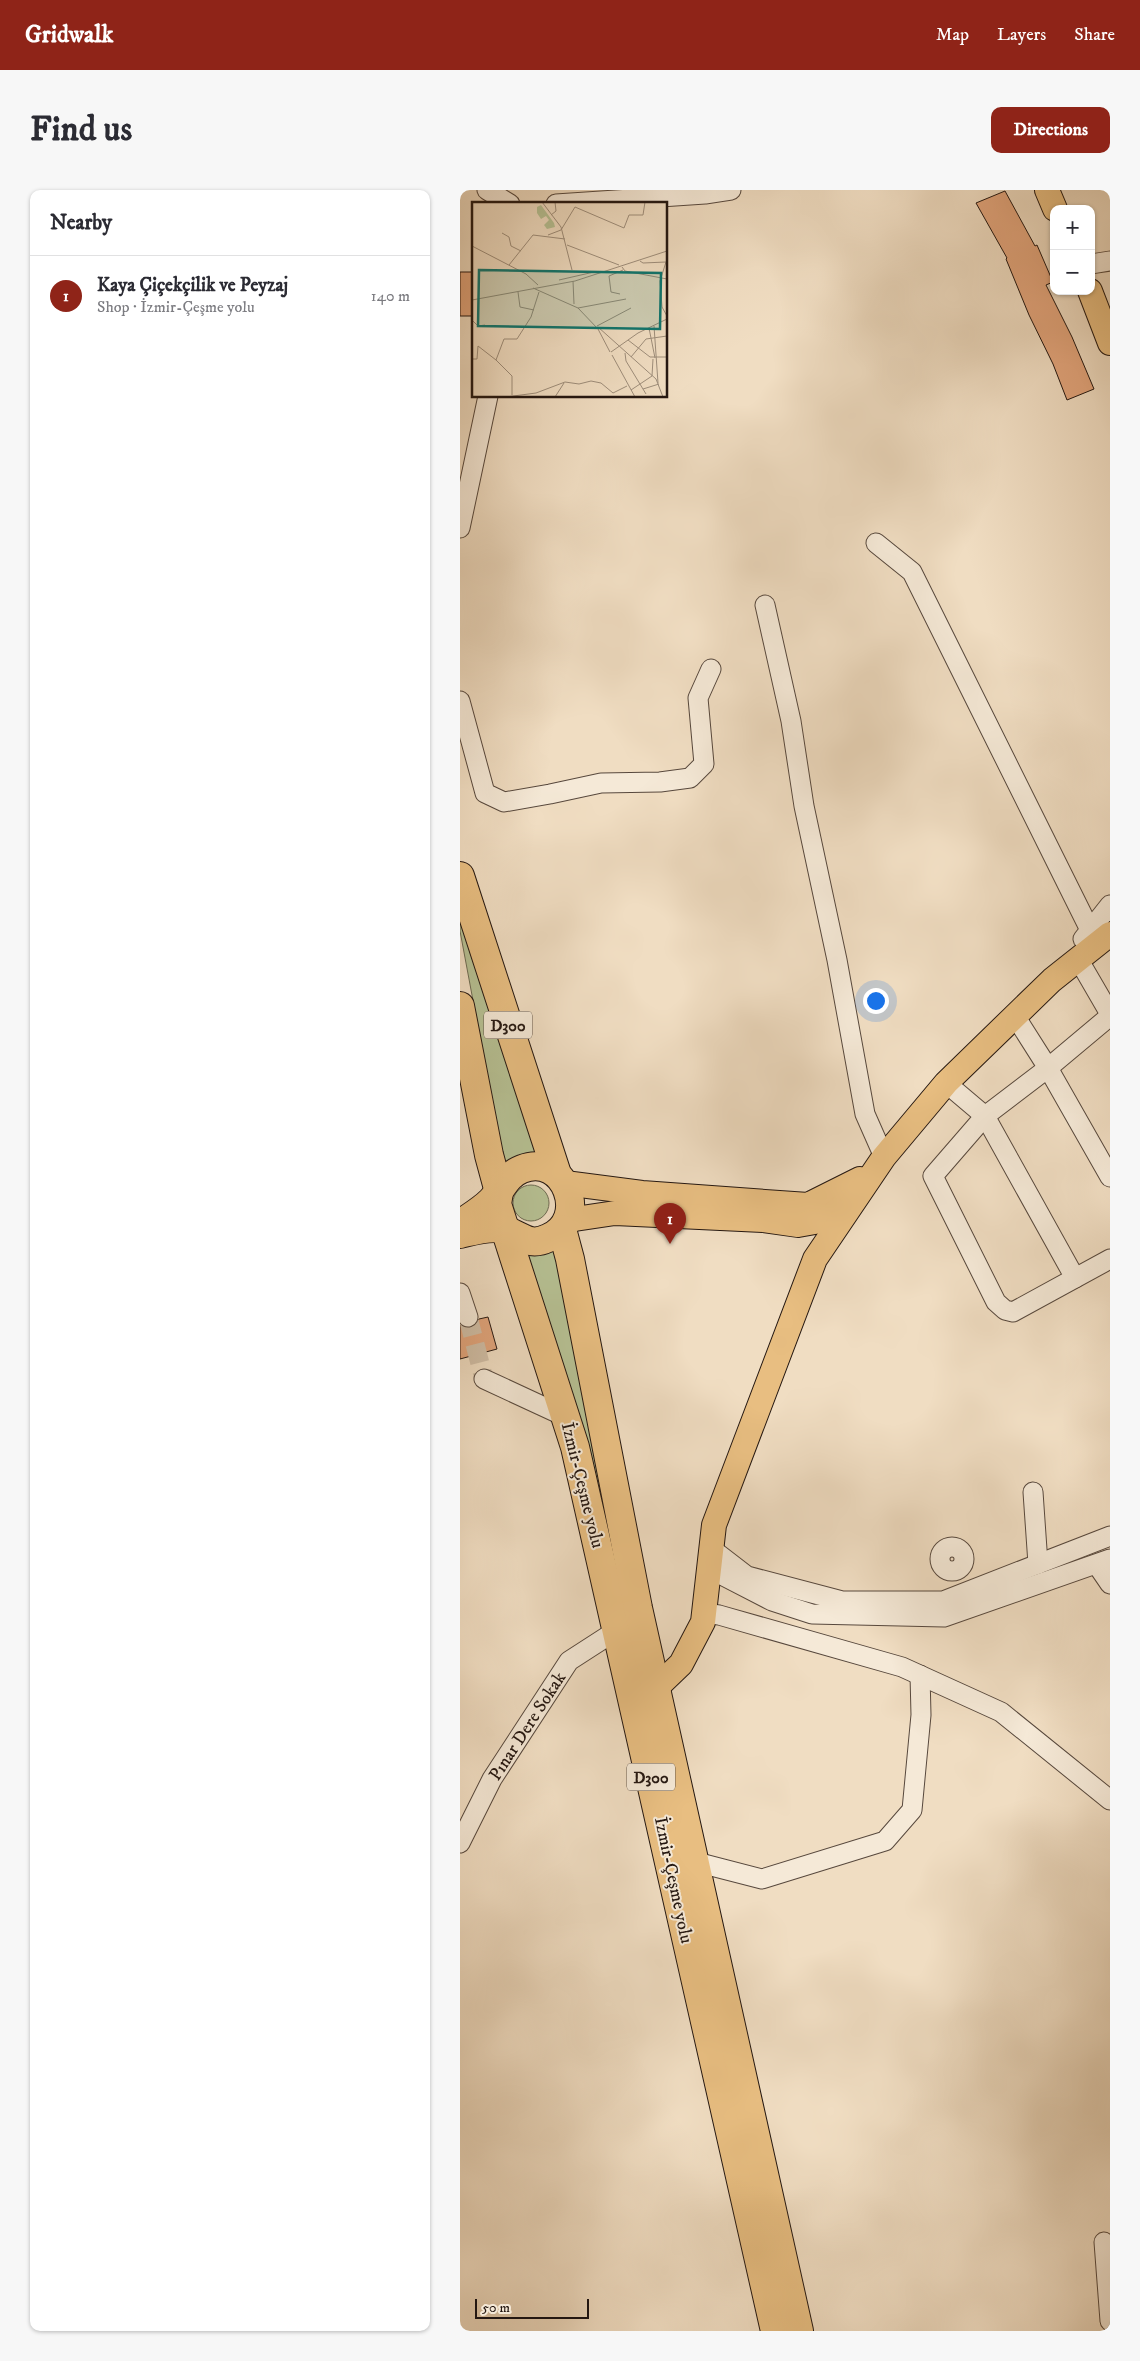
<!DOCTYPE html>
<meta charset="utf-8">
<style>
body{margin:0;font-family:"IM FELL DW Pica",serif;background:#f7f7f7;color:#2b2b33}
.controls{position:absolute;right:15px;top:15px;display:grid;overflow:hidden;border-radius:10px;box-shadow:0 1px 4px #0004}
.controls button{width:45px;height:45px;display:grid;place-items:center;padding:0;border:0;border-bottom:1px solid #e1e1e2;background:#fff;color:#2b2b33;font:25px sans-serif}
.scale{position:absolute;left:15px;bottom:12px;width:114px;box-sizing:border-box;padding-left:5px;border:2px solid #241711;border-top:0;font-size:14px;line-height:18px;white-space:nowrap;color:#241711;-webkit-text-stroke:4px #f5e9d7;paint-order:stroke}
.you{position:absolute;left:415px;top:810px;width:18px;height:18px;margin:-12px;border:4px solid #fff;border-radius:50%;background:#1a73e8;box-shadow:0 0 0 8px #1a73e833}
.badge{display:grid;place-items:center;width:32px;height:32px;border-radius:50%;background:#8f2418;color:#fff;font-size:16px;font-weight:700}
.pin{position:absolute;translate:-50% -41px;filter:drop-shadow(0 1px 2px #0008)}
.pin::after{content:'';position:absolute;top:26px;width:18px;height:15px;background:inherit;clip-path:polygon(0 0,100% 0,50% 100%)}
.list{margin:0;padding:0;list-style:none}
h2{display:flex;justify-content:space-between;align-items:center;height:65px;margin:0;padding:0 20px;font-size:21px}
h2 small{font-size:16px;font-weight:400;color:#7c7c81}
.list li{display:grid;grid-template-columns:32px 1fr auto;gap:15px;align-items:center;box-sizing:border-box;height:80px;padding:0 20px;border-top:1px solid #e1e1e2}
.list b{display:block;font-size:19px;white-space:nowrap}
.list p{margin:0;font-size:16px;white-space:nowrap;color:#7c7c81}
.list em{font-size:16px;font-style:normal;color:#7c7c81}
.map{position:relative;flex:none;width:650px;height:2141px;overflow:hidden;border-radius:10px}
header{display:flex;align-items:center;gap:30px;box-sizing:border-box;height:70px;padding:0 25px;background:#8f2418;color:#fff}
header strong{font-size:24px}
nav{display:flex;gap:28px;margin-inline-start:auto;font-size:18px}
.intro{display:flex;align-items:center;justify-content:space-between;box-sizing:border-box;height:120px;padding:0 30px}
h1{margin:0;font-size:35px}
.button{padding:12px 22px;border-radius:10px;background:#8f2418;color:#fff;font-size:18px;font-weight:700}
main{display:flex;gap:30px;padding:0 30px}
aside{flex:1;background:#fff;border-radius:10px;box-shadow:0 1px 4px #0004}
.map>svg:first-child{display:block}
</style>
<header>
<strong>Gridwalk</strong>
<nav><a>Map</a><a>Layers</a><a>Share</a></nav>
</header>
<div class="intro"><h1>Find us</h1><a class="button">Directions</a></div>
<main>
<aside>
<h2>Nearby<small></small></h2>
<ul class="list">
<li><span class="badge">1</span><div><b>Kaya Çiçekçilik ve Peyzaj</b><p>Shop · İzmir-Çeşme yolu</p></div><em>140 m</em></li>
</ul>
</aside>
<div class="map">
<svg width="650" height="2141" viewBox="0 0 650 2141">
<rect width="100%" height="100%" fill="#f0ddc2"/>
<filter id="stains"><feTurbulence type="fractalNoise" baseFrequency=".004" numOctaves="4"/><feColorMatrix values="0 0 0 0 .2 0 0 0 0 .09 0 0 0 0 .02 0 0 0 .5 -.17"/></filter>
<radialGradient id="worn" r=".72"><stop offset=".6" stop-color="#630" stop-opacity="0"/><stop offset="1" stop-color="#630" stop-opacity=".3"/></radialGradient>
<g fill="#b7c295" stroke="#6e6c53">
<path d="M0 719 77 967 44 976 0 741Z"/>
<circle cx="71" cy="1013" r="18"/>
<path d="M96 1052 221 1663 66 1060Z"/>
</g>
<g fill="#e2a57c" stroke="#241711">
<path d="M545 1 575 56 577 55 593 92 586 95 612 147 634 199 607 210 593 174 569 125 546 69 547 68 516 13Z"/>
<rect x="0" y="82" width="14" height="44"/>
<path d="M28 1127 37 1159 0 1169V1135L11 1138 19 1129Z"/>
</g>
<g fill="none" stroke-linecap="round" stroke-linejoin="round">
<path stroke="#d1bfa7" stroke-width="19" stroke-dasharray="19 9" stroke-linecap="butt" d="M8 1127 24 1189"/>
<g stroke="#57483d" stroke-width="21">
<g id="minor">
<path d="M27 0 50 14"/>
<path d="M96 14 245 4 271 0"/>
<path d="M631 74 650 71"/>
<path d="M0 338 28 206"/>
<path d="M416 353 452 382 630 740"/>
<path d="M305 415 331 531 344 616 377 770 405 924 424 967"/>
<path d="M0 511 25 603 44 612 90 604 141 593 200 592 230 588 244 574 238 508 251 479"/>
<path d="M623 749 650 715"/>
<path d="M621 774 650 824"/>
<path d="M555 826 588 878 650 987"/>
<path d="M650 826 588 878 525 926 473 986 536 1112 545 1120 553 1122 650 1069"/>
<path d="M486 893 525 926 615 1088"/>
<path d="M0 1103 8 1127"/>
<path d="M24 1189 106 1227"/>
<path d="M573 1302 578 1374"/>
<circle cx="492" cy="1369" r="12"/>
<path d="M252 1359 287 1386 382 1411H483L650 1346"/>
<path d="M637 1375 650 1394"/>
<path d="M250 1379 312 1411 352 1424 484 1427 650 1369"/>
<path d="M244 1423 259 1425 442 1477 541 1522 650 1610"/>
<path d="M0 1653 32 1589 109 1471 157 1440"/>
<path d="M236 1672 302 1689 425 1651 452 1620 461 1525 460 1485"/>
<path d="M644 2052 650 2131"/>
</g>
</g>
<g stroke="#241711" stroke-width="26">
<g id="major">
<path d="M587 0 595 19"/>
<path d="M630 101 650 153"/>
<path d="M105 993 182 1003 348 1015 400 989"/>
<path d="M108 1030 155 1023 303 1030 338 1035 366 1030 387 1012"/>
<path d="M196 1498 221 1474 243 1432 254 1335 355 1069 424 967 486 893 592 790 650 744"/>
</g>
</g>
<g stroke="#241711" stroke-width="30">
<g id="highway">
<path d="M0 686 97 984"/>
<path d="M0 816 29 965 39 1002 37 1014 115 1257 315 2141"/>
<path d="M0 1034C10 1027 22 1020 31 1011 42 1000 46 985 62 979 105 962 131 1030 88 1048 69 1057 62 1046 45 1040 33 1035 13 1041 0 1044"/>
<path d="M102 1039 110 1069 178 1418 339 2141"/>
</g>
</g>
<use href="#minor" stroke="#f5e9d7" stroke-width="19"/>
<use href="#major" stroke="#e8be81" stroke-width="24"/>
<use href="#highway" stroke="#e8be81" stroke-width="28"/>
</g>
<g text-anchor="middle" stroke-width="4" stroke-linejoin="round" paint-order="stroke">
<g fill="#f5e9d7" stroke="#63564c" stroke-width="1">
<rect x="24" y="821.5" width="48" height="27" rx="4"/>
<rect x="167" y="1573.5" width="48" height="27" rx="4"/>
</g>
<g font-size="16" font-weight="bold" fill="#241711">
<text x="48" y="841">D300</text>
<text x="191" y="1593">D300</text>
</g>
<g font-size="18" fill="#241711" stroke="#f5e9d7">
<text transform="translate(123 1295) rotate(76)" y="6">İzmir-Çeşme yolu</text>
<text transform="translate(67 1536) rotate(-57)" y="6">Pınar Dere Sokak</text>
<text transform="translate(214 1690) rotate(78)" y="6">İzmir-Çeşme yolu</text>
</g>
</g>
<g transform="translate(12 12)">
<rect width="195" height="195" fill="#f0ddc2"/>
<path d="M69 3 82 21 83 25 75 27 72 23 77 18 74 14 69 17 65 11V5Z" fill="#b7c295"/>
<path fill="none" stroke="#9e8e7b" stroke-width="1" d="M70 0 89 25 100 68M79 13 84 9 83 0M30 31 37 35 39 44 49 49M76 33 89 28 103 5 152 26 157 13H171L173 0M95 43 147 63M0 44 54 72 66 83M168 59 171 61 194 60 188 79 190 105 195 114M37 63 61 33 93 37M150 65 153 69 195 77M87 78 122 70M101 79 102 102M61 86 106 106 126 127 138 150M46 90 48 105 62 108M148 92 139 90 137 74 151 68M0 98 103 79 195 49M106 106 154 97M0 118 6 124 13 123M125 124 159 106M182 124 186 181M126 125 184 177 191 195M177 126 183 156M156 138 178 155H195M139 150 166 131 195 117M153 151 154 159 174 192M140 153 163 195M159 155 174 137 195 134M0 157H5L6 144 24 158 40 174V193M24 158 32 137H45L59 115 67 90M171 187 187 182M159 188 180 174 181 157M34 195 64 191 93 180 107 182 119 179 129 181 141 191 155 184M83 195 92 181"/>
<path fill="#0f766e" fill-opacity="0.15" stroke="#0f766e" stroke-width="2.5" d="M7 68 189 71 188 127 6 124Z"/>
<rect width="195" height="195" fill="none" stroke="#241711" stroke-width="2.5"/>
</g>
<rect width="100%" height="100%" filter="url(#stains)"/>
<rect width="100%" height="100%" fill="url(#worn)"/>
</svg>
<div class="controls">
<button>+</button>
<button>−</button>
</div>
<div class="scale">50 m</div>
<div class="you"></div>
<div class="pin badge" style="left:210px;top:1054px">1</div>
</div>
</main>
